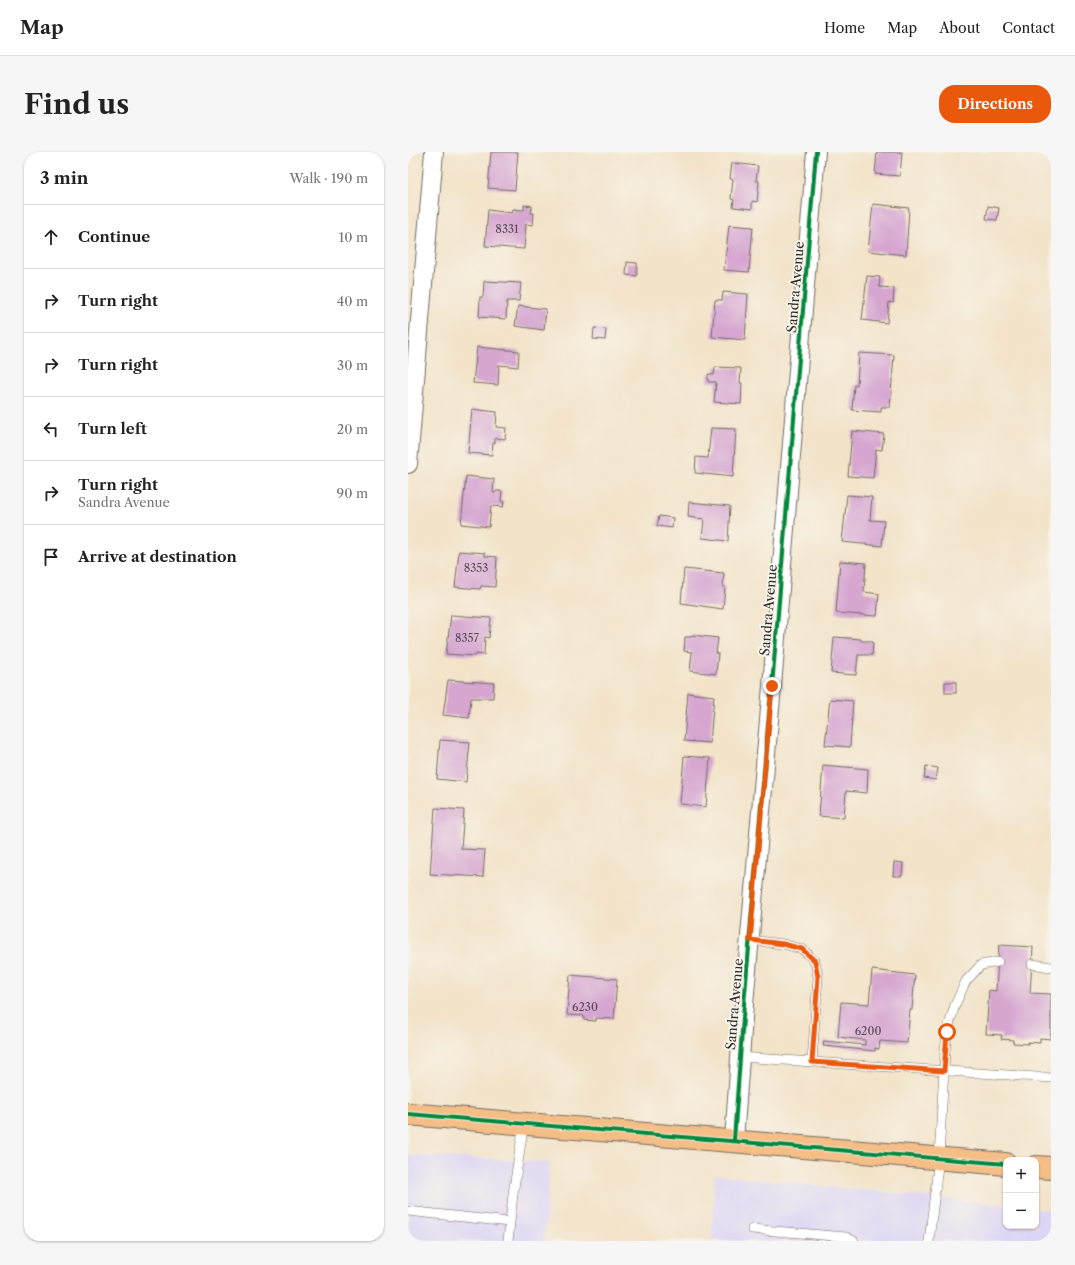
<!DOCTYPE html>
<meta charset="utf-8">
<style>
body{margin:0;font-family:"Libre Caslon Text",serif;background:#f6f6f6;color:#222}
.controls{position:absolute;right:12px;bottom:12px;display:grid;overflow:hidden;border-radius:8px;box-shadow:0 1px 3px #0004}
.controls button{width:36px;height:36px;display:grid;place-items:center;padding:0;border:0;border-bottom:1px solid #e0e0e0;background:#fff;color:#222;font:20px sans-serif}
.stop{position:absolute;width:12px;height:12px;margin:-9px;border:3px solid #ea580c;border-radius:50%;background:#fff}
.stop.end{background:#ea580c;border-color:#fff;box-shadow:0 1px 4px #0008}
.list{margin:0;padding:0;list-style:none}
h2{display:flex;justify-content:space-between;align-items:center;height:52px;margin:0;padding:0 16px;font-size:17px}
h2 small{font-size:13px;font-weight:400;color:#767676}
.list li{display:grid;grid-template-columns:26px 1fr auto;gap:12px;align-items:center;box-sizing:border-box;height:64px;padding:0 16px;border-top:1px solid #e0e0e0}
.list b{display:block;font-size:15px;white-space:nowrap}
.list p{margin:0;font-size:13px;white-space:nowrap;color:#767676}
.list em{font-size:13px;font-style:normal;color:#767676}
.icon{flex:none;width:22px;height:22px;fill:none;stroke:currentColor;stroke-width:2;stroke-linecap:round;stroke-linejoin:round}
.map{position:relative;flex:none;width:643px;height:1089px;overflow:hidden;border-radius:16px}
header{display:flex;align-items:center;gap:24px;box-sizing:border-box;height:56px;padding:0 20px;background:#fff;border-bottom:1px solid #e0e0e0}
header strong{font-size:19px}
nav{display:flex;gap:22px;margin-inline-start:auto;font-size:14px}
.intro{display:flex;align-items:center;justify-content:space-between;box-sizing:border-box;height:96px;padding:0 24px}
h1{margin:0;font-size:28px}
.button{padding:10px 18px;border-radius:16px;background:#ea580c;color:#fff;font-size:14px;font-weight:700}
main{display:flex;gap:24px;padding:0 24px}
aside{flex:1;background:#fff;border-radius:16px;box-shadow:0 1px 3px #0004}
.map>svg:first-child{display:block}
</style>
<header>
<strong>Map</strong>
<nav><a>Home</a><a>Map</a><a>About</a><a>Contact</a></nav>
</header>
<div class="intro"><h1>Find us</h1><a class="button">Directions</a></div>
<main>
<aside>
<h2>3 min<small>Walk · 190 m</small></h2>
<ul class="list">
<li><svg class="icon" aria-label="ahead" viewBox="0 0 24 24"><path d="M12 20V5M6 11l6-6 6 6"/></svg><div><b>Continue</b></div><em>10 m</em></li>
<li><svg class="icon" aria-label="right" viewBox="0 0 24 24"><path d="M7 20v-9h11M14 6l5 5-5 5"/></svg><div><b>Turn right</b></div><em>40 m</em></li>
<li><svg class="icon" aria-label="right" viewBox="0 0 24 24"><path d="M7 20v-9h11M14 6l5 5-5 5"/></svg><div><b>Turn right</b></div><em>30 m</em></li>
<li><svg class="icon" aria-label="left" viewBox="0 0 24 24"><path d="M17 20v-9H6M10 6l-5 5 5 5"/></svg><div><b>Turn left</b></div><em>20 m</em></li>
<li><svg class="icon" aria-label="right" viewBox="0 0 24 24"><path d="M7 20v-9h11M14 6l5 5-5 5"/></svg><div><b>Turn right</b><p>Sandra Avenue</p></div><em>90 m</em></li>
<li><svg class="icon" aria-label="arrive" viewBox="0 0 24 24"><path d="M6 21V4h12l-3 4 3 4H6"/></svg><div><b>Arrive at destination</b></div></li>
</ul>
</aside>
<div class="map">
<svg width="643" height="1089" viewBox="0 0 643 1089">
<rect width="100%" height="100%" fill="#f7f3e8"/>
<filter id="ink" filterUnits="userSpaceOnUse"><feTurbulence type="fractalNoise" baseFrequency=".025" numOctaves="2"/><feDisplacementMap in="SourceGraphic" scale="8" xChannelSelector="R" yChannelSelector="G"/><feConvolveMatrix kernelMatrix="1 2 1 2 8 2 1 2 1" color-interpolation-filters="sRGB"/></filter>
<filter id="wash" filterUnits="userSpaceOnUse"><feTurbulence type="fractalNoise" baseFrequency=".012" numOctaves="4" result="noise"/><feDisplacementMap in="SourceGraphic" scale="16" xChannelSelector="R" yChannelSelector="G"/><feGaussianBlur stdDeviation="0.9" result="paint"/><feColorMatrix in="noise" values="0 0 0 0 0 0 0 0 0 0 0 0 0 0 0 0 0 1.4 0 .05"/><feComposite in="paint" operator="in"/></filter>
<g filter="url(#wash)">
<rect width="100%" height="100%" fill="#f3e3c9"/>
<g fill="#ddd5f6">
<path d="M0 1003 142 1010 136 1089H0Z"/>
<path d="M307 1023 598 1053V1074H628V1057L643 1058V1089H304Z"/>
</g>
<g id="blocks">
<g fill="#d6a6d1">
<path d="M83 0H110L107 38 80 36Z"/>
<path d="M469 0H494L492 24 467 22Z"/>
<path d="M324 11 350 14 348 29H351L349 50 344 49V57L325 55 326 48 323 47 325 27H322Z"/>
<path d="M465 52 501 56 498 103 460 99Z"/>
<path d="M116 53 124 54 123 61H126L125 73 118 72 116 97 77 94 80 58 104 61 105 57 116 58Z"/>
<path d="M580 54 591 56 589 68 578 67Z"/>
<path d="M321 73 345 75 341 120 316 118Z"/>
<path d="M219 110 229 111V124L218 123Z"/>
<path d="M459 124 472 125 471 135 486 136 485 151 481 150 479 171 454 168Z"/>
<path d="M76 129 113 131 111 149H99L98 167 71 165 72 145H75Z"/>
<path d="M315 140 340 142 337 188 304 185 307 148H314Z"/>
<path d="M110 154 138 157 136 178 107 174Z"/>
<path d="M186 176 198 177 197 188 185 187Z"/>
<path d="M69 195 111 199 110 215 91 213 90 233 65 231Z"/>
<path d="M451 201 486 203 482 255H473V260L444 258 446 233H449Z"/>
<path d="M307 215 333 216 332 231H334L333 252 306 250 308 230H300V222L306 223Z"/>
<path d="M64 257 89 260 88 275 98 276 97 287 87 286V291H85L84 303 60 301Z"/>
<path d="M303 276 328 277 325 325 287 321 288 305 300 306Z"/>
<path d="M444 279 476 282 474 298 468 297 465 326 440 324Z"/>
<path d="M58 324 86 327 85 341H87L88 339H94L93 349 96 350 95 355 83 354 81 375 53 372Z"/>
<path d="M439 343 464 345 462 368 476 369 474 394 434 390Z"/>
<path d="M281 350 322 354 320 389 294 386 296 367 280 365Z"/>
<path d="M251 364 265 366 264 376 249 374Z"/>
<path d="M51 399 77 401V404L89 405 87 435 73 434 72 437 47 435Z"/>
<path d="M432 409 458 411 456 440 471 442 469 464 428 461Z"/>
<path d="M276 417 316 421 315 434 317 435 315 457 273 451Z"/>
<path d="M43 463 83 466 81 486 77 485 76 503 68 502V504L38 502Z"/>
<path d="M284 483 310 486 308 501H310L308 522 282 519 284 500 276 499 277 485H283Z"/>
<path d="M426 485 453 487V489H463L465 491 464 503H450L448 523 423 521Z"/>
<path d="M40 528 86 531 85 546H63L61 566 35 563Z"/>
<rect x="537" y="530" width="11" height="11"/>
<path d="M280 541 306 544 302 591 276 589Z"/>
<path d="M422 547 445 549 442 595 417 593Z"/>
<path d="M32 588 62 590 58 630 29 627Z"/>
<path d="M276 604 302 606 298 655 272 652Z"/>
<path d="M415 613 460 617 459 641 438 639 436 666 411 664Z"/>
<path d="M518 614 530 616 528 628 516 626Z"/>
<path d="M27 656 56 658 53 697 77 698 75 725 22 722Z"/>
<path d="M486 710 495 711 494 724H485Z"/>
<path d="M591 793 625 795 622 841 643 842V887L632 886V891L620 890V892L605 891V888L593 887 594 883 578 882 581 838 588 839Z"/>
<path d="M464 818 507 823 504 858H502L499 891 472 889 471 897 467 896V899L415 894 416 889 457 893V888L430 885 433 850 461 852Z"/>
<path d="M162 823 209 827 206 867 188 866V869L176 868V864L159 863Z"/>
</g>
</g>
</g>
<g filter="url(#ink)">
<use href="#blocks" fill-opacity="0" stroke="#716b62" stroke-width="1"/>
<g fill="none" stroke-linecap="round" stroke-linejoin="round">
<g stroke="#716b62" stroke-width="10">
<g id="lane">
<path d="M342 788 375 792 394 797 407 809 410 825 404 910"/>
<path d="M624 812 643 815"/>
<path d="M332 905 643 926"/>
<path d="M0 1059 101 1070"/>
<path d="M344 1077 438 1085 446 1089"/>
<path d="M100 1089 105 1042 116 971"/>
<path d="M521 1089 531 1006 537 900 539 880 547 853 558 829 573 813 590 810"/>
</g>
</g>
<g stroke="#716b62" stroke-width="20">
<g id="street">
<path d="M0 312 26 0"/>
<path d="M326 988 336 852 364 534 408 0"/>
</g>
</g>
<g stroke="#716b62" stroke-width="24">
<g id="primary">
<path d="M0 962 598 1012"/>
<path d="M628 1015 643 1016"/>
</g>
</g>
<use href="#lane" stroke="#fff" stroke-width="9"/>
<use href="#street" stroke="#fff" stroke-width="18"/>
<use href="#primary" stroke="#f6be87" stroke-width="22"/>
<g stroke="#f7f3e8" stroke-width="6">
<g id="cycleway">
<path d="M0 962 598 1012"/>
<path d="M326 988 336 852 364 534 408 0"/>
</g>
</g>
<use href="#cycleway" stroke="#00873e" stroke-width="4"/>
</g>
</g>
<g fill="none" stroke-linecap="round" stroke-linejoin="round" filter="url(#ink)">
<path stroke="#ea580c" stroke-width="5" d="M364 534 342 788 375 792 394 797 407 809 410 825 404 910 536 919 539 880"/>
</g>
<g text-anchor="middle" stroke-width="4" stroke-linejoin="round" paint-order="stroke">
<g font-size="11" fill="#564a54">
<text x="99" y="81">8331</text>
<text x="68" y="420">8353</text>
<text x="59" y="490">8357</text>
<text x="177" y="859">6230</text>
<text x="460" y="883">6200</text>
</g>
<g font-size="13" fill="#2b2b2b" stroke="#f7f3e8">
<text transform="translate(387 135) rotate(-85)" y="5">Sandra Avenue</text>
<text transform="translate(360 458) rotate(-85)" y="5">Sandra Avenue</text>
<text transform="translate(326 852) rotate(-85)" y="5">Sandra Avenue</text>
</g>
</g>
</svg>
<div class="controls">
<button>+</button>
<button>−</button>
</div>
<div class="stop" style="left:539px;top:880px"></div>
<div class="stop end" style="left:364px;top:534px"></div>
</div>
</main>
